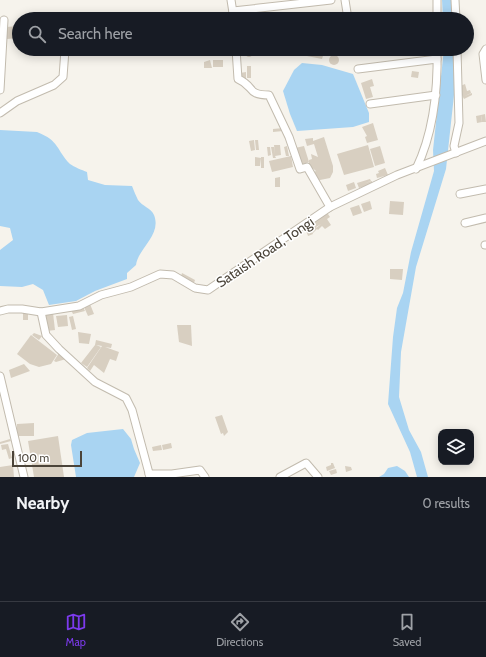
<!DOCTYPE html>
<style>
body{margin:0;font-family:Cabin,sans-serif;background:#242831;color:#f1f3f6}
.controls{position:absolute;right:12px;bottom:12px;display:grid;overflow:hidden;border-radius:8px;box-shadow:0 2px 10px #0003}
.controls button{width:36px;height:36px;display:grid;place-items:center;padding:0;border:0;border-bottom:1px solid #363941;background:#171b24;color:#f1f3f6;font:20px sans-serif}
.scale{position:absolute;left:12px;bottom:10px;width:70px;box-sizing:border-box;padding-left:4px;border:2px solid #4b4439;border-top:0;font-size:11px;line-height:14px;white-space:nowrap;color:#4b4439;-webkit-text-stroke:3px #fff;paint-order:stroke}
.list{margin:0;padding:0;list-style:none}
h2{display:flex;justify-content:space-between;align-items:center;height:52px;margin:0;padding:0 16px;font-size:17px}
h2 small{font-size:13px;font-weight:400;color:#9ea1a6}
.icon{flex:none;width:22px;height:22px;fill:none;stroke:currentColor;stroke-width:2;stroke-linecap:round;stroke-linejoin:round}
.map{position:relative;flex:none;width:486px;height:477px;overflow:hidden}
.search{position:absolute;background:#171b24;box-shadow:0 2px 10px #0003;left:12px;right:12px;top:12px;height:44px;display:flex;align-items:center;gap:10px;box-sizing:border-box;padding:0 14px;border-radius:22px;color:#9ea1a6;font-size:15px}
.sheet{height:124px;background:#171b24}
nav{display:flex;justify-content:space-around;align-items:center;box-sizing:border-box;height:56px;border-top:1px solid #363941;background:#171b24;font-size:11px;color:#9ea1a6}
nav a{display:grid;justify-items:center;gap:2px}
nav .on{color:#7c3aed}
.map>svg:first-child{display:block}
</style>
<div class="map">
<svg width="486" height="477" viewBox="0 0 486 477">
<rect width="100%" height="100%" fill="#f6f3ec"/>
<g fill="#a9d4f2">
<path d="M442 0H453V19H443Z"/>
<path d="M444 49H454V95L446 169 416 267 401 352 399 397 409 430 421 452 428 477H417L410 452 388 404 393 337 397 308 403 293 411 252 434 171 433 150Z"/>
<path d="M302 63 322 65 353 74 369 113V122L353 127 297 131 290 114 283 91 294 70Z"/>
<path d="M0 130 37 132C60 141 56 150 70 164 74 167 82 170 87 172L88 180 105 185 132 186C134 191 136 196 138 200 142 206 151 208 154 215 162 235 138 248 136 265L127 273V279L95 291 76 301 49 305 43 290 33 284 22 287 0 286V250L13 240 10 228 0 226Z"/>
<path d="M123 429 131 439 134 449 140 463 134 477H76L71 445 72 440 87 433Z"/>
<path d="M397 466 405 471 409 477H379L384 474 388 468Z"/>
</g>
<g fill="#d8cfc1">
<path d="M19 26V38L7 39 6 27Z"/>
<path d="M255 49H260V55L255 56Z"/>
<path d="M285 49H306L305 56 285 53Z"/>
<path d="M309 49H325L322 59 307 56Z"/>
<circle cx="249" cy="54" r="3"/>
<circle cx="334" cy="60" r="5"/>
<path d="M210 60 212 68H204V62Z"/>
<rect x="213" y="60" width="10" height="7"/>
<rect x="247" y="66" width="4" height="12"/>
<path d="M412 71 419 72 418 78 411 77Z"/>
<path d="M246 72V79H240V73Z"/>
<path d="M372 79 374 86 370 87 373 97 366 99 361 83Z"/>
<path d="M465 84 467 91 470 90 471 93 465 96 472 93V95L464 99 458 87Z"/>
<path d="M485 114 486 122H482L481 115Z"/>
<path d="M481 115 482 122 477 123 476 116Z"/>
<path d="M373 123 378 140 367 143 365 137 367 136 362 127Z"/>
<path d="M283 128V131L273 132V129Z"/>
<path d="M324 137 333 166V172L330 178 320 180 316 179 312 173 316 171 309 165V160L312 159 311 154 318 157 314 144 307 146 305 139 313 138V141Z"/>
<path d="M254 140 255 150 251 151 249 141Z"/>
<path d="M255 140H258L259 150H256Z"/>
<path d="M274 145H280L281 155 275 156 276 158H273L271 147H274L275 154Z"/>
<path d="M368 145 374 167 344 175 337 154Z"/>
<path d="M287 146 289 156H286L284 147Z"/>
<path d="M304 146 309 162 300 165 295 148Z"/>
<path d="M380 146 385 163 375 166 370 149Z"/>
<path d="M267 147H270L271 155 268 156Z"/>
<path d="M291 156 293 167 272 172 269 161Z"/>
<path d="M255 157 261 158 260 166H255Z"/>
<rect x="261" y="157" width="3" height="11"/>
<path d="M385 168 388 175 377 178 376 174 379 173 378 171Z"/>
<path d="M280 177V187H275V178Z"/>
<path d="M370 179 371 181 365 183 372 181V184L359 188 357 183Z"/>
<path d="M354 182 356 188 348 191 346 185Z"/>
<path d="M370 201 372 209 364 212 361 204Z"/>
<path d="M390 201 404 202 403 215 389 214Z"/>
<path d="M359 205 362 213 353 216 350 208Z"/>
<path d="M326 211 330 217 327 219 331 225 325 229 322 226 318 230 316 228 321 224 316 227 317 229 313 233 312 230 313 229 309 223Z"/>
<path d="M310 225 313 234 308 236 305 227Z"/>
<path d="M390 269H403L402 280 390 279Z"/>
<path d="M182 273 195 280 194 283 181 276Z"/>
<path d="M90 304 94 314 88 316 84 307Z"/>
<path d="M83 307 85 311 73 314 71 310Z"/>
<rect x="23" y="313" width="5" height="7"/>
<path d="M53 313 55 330 47 331 44 314Z"/>
<path d="M67 315 68 326 58 327 56 316Z"/>
<path d="M73 316 76 329 72 330 69 317Z"/>
<path d="M177 325H191L192 346 179 342Z"/>
<path d="M78 332 91 334 89 344 79 343Z"/>
<path d="M34 333 42 336 39 340 32 335Z"/>
<path d="M31 335 57 355 51 364 39 367 30 364 17 354Z"/>
<path d="M96 340 112 344 111 348 105 347 119 352 116 361 110 359 104 373 94 365 90 371 87 368 102 346 96 345 101 347 87 367 81 363 95 345Z"/>
<path d="M59 353 66 359 56 362 54 361Z"/>
<path d="M24 364 30 371 11 378 9 370Z"/>
<path d="M222 415 228 432 224 436 223 433 221 434 215 417Z"/>
<path d="M34 423V436H17V424Z"/>
<path d="M58 436 64 477H34L28 441Z"/>
<path d="M10 439 11 441 0 444V442Z"/>
<path d="M171 443 172 448 163 450 162 445Z"/>
<path d="M8 444 12 458 9 459 6 449 2 450 1 445Z"/>
<path d="M161 445 162 450 153 451 152 447Z"/>
<path d="M331 463H333L335 468 327 471 326 467 331 465Z"/>
<path d="M13 465 14 477H0V467Z"/>
<path d="M345 466 351 467 352 470 346 472Z"/>
<path d="M336 469 337 473 331 475 329 471Z"/>
</g>
<g fill="none" stroke-linecap="round" stroke-linejoin="round">
<g stroke="#c2bbae" stroke-width="9">
<g id="minor">
<path d="M231 0 234 19"/>
<path d="M345 0 348 19"/>
<path d="M455 0 456 19"/>
<path d="M233 11 331 0"/>
<path d="M437 19V0"/>
<path d="M236 49 238 79C255 86 246 95 269 95L289 137 300 169 307 167 330 207"/>
<path d="M486 49 483 54 486 80"/>
<path d="M358 69 437 59"/>
<path d="M0 90 4 20"/>
<path d="M370 104 436 95"/>
<path d="M0 113 17 101 54 85 63 77 65 50 67 49"/>
<path d="M456 153 454 146 459 123 457 49"/>
<path d="M416 169C434 132 438 89 437 49"/>
<path d="M460 194 486 189"/>
<path d="M465 223 486 218"/>
<path d="M485 245H486"/>
<path d="M0 311 8 309H22L41 312 79 306 101 295 131 287 160 274 173 275 195 288 208 290 330 207 397 175 486 141"/>
<path d="M41 312 46 335 59 349 95 382 126 398 132 410 150 477"/>
<path d="M0 376 24 477"/>
<path d="M149 474H172L200 470 205 477"/>
<path d="M280 477 306 463 318 477"/>
</g>
</g>
<use href="#minor" stroke="#fff" stroke-width="7"/>
</g>
<g text-anchor="middle" stroke-width="3" stroke-linejoin="round" paint-order="stroke">
<g font-size="14" fill="#4b4439" stroke="#fff">
<text transform="translate(265 252) rotate(-34)" y="5">Sataish Road, Tongi</text>
</g>
</g>
</svg>
<div class="controls">
<button><svg class="icon" aria-label="layers" viewBox="0 0 24 24"><path d="M12 4l9 5-9 5-9-5zM3 14l9 5 9-5"/></svg></button>
</div>
<div class="scale">100 m</div>
<div class="search"><svg class="icon" aria-label="search" viewBox="0 0 24 24"><circle cx="10" cy="10" r="6"/><path d="M15 15l6 6"/></svg>Search here</div>
</div>
<section class="sheet">
<h2>Nearby<small>0 results</small></h2>
<ul class="list">
</ul>
</section>
<nav>
<a class="on"><svg class="icon" aria-label="map" viewBox="0 0 24 24"><path d="M3 6l6-2 6 2 6-2v14l-6 2-6-2-6 2zM9 4v14M15 6v14"/></svg>Map</a>
<a><svg class="icon" aria-label="directions" viewBox="0 0 24 24"><path d="M12 3l9 9-9 9-9-9zM9 14v-3h6M13 9l2 2-2 2"/></svg>Directions</a>
<a><svg class="icon" aria-label="saved" viewBox="0 0 24 24"><path d="M7 4h10v16l-5-4-5 4z"/></svg>Saved</a>
</nav>
